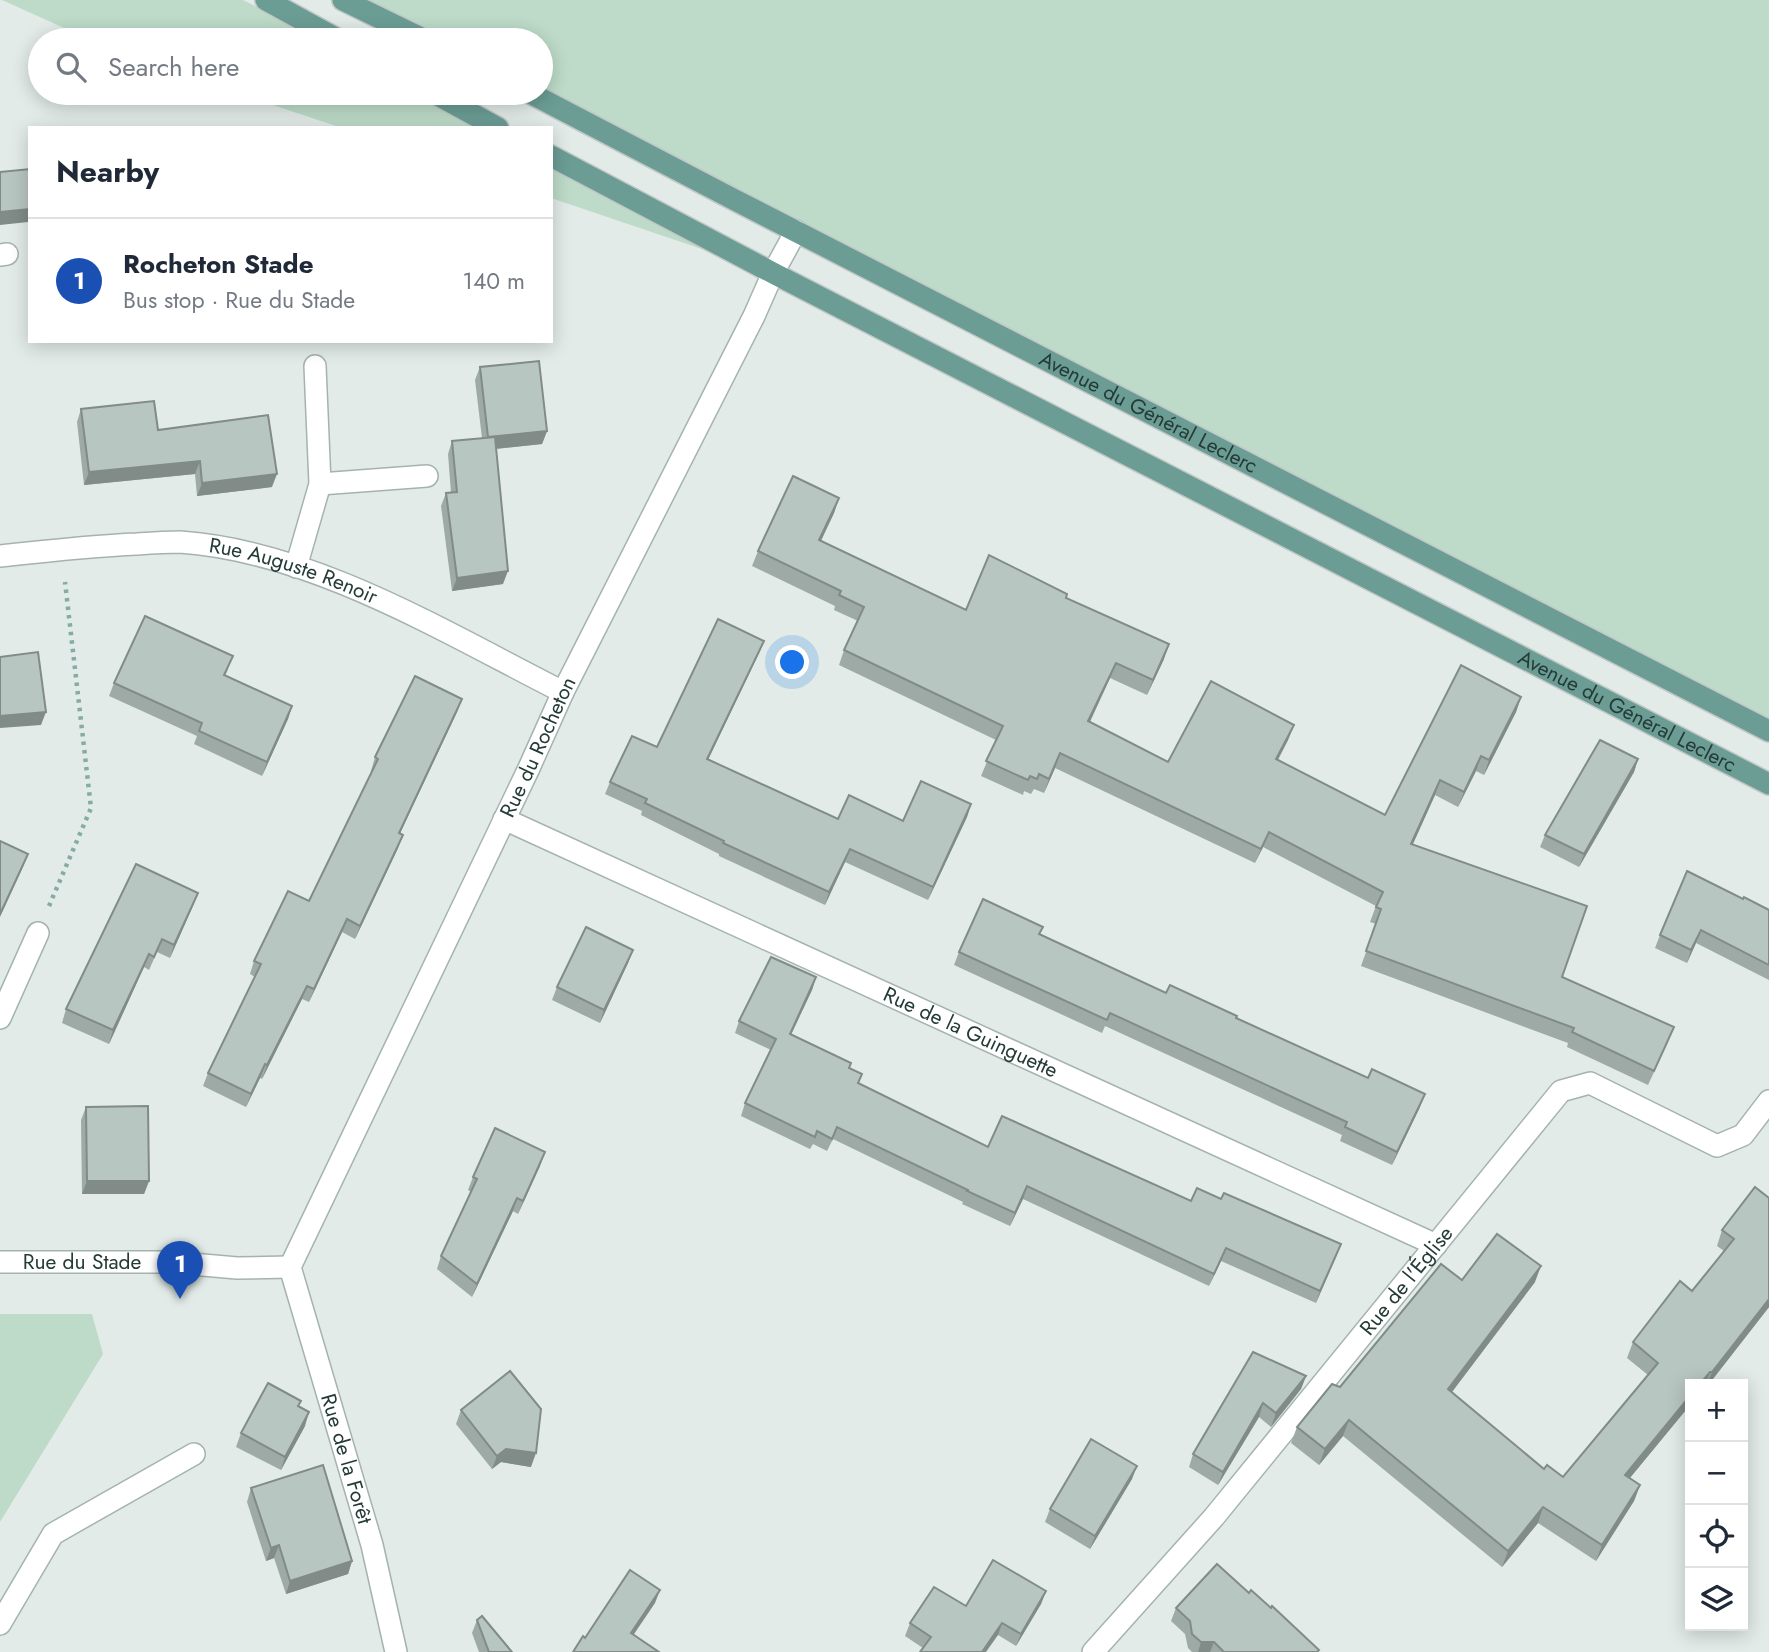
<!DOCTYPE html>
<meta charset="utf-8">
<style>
body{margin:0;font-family:Jost,sans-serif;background:#f2f2f3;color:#1f2937}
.controls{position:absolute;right:21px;bottom:21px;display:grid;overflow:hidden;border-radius:0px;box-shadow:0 4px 18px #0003}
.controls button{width:63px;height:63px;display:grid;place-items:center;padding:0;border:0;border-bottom:2px solid #e0e1e3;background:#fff;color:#1f2937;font:35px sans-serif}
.you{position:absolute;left:793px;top:663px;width:24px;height:24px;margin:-18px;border:5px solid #fff;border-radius:50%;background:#1a73e8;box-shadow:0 0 0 10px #1a73e833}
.badge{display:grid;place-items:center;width:46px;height:46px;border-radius:50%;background:#d93025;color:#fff;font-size:23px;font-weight:700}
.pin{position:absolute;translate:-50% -58px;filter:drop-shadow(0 2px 4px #0008)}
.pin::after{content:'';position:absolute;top:37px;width:24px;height:21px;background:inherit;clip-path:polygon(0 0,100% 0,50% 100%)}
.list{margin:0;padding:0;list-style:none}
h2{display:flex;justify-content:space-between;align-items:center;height:91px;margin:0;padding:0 28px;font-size:30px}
h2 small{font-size:23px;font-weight:400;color:#747a83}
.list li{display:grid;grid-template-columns:46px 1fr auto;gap:21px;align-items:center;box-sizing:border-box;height:126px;padding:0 28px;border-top:2px solid #e0e1e3}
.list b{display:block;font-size:26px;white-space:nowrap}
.list p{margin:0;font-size:23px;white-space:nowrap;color:#747a83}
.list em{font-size:23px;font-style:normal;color:#747a83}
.icon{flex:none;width:38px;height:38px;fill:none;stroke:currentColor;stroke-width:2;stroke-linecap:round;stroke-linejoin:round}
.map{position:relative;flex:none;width:1769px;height:1652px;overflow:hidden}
.search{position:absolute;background:#fff;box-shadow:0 4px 18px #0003;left:28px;top:28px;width:525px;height:77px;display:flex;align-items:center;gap:18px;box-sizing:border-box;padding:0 24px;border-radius:38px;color:#747a83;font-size:26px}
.panel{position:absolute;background:#fff;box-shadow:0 4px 18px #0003;left:28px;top:126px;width:525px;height:217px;border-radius:0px}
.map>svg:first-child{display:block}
</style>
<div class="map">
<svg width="1769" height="1652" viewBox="0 0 1769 1652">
<rect width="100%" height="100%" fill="#e2ebe8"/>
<g fill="#bddbc8">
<path d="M2 0H243L322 40H91Z"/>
<path d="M343 0H1769V731L541 93V40H422Z"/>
<path d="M237 93H424L492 128H342Z"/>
<path d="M551 158 773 273 551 198Z"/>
<path d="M0 1314H92L103 1354 0 1522Z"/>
</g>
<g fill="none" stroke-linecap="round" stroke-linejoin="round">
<g stroke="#a5b3af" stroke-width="24">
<g id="service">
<path d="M320 484 427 476"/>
<path d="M296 567 320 484 315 366"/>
<path d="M0 1624 53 1534 194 1454"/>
</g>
</g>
<g stroke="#a5b3af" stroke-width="24">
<g id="minor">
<path d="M0 255 7 254"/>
<path id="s1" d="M0 556C46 551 91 546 137 544 151 543 166 542 180 542 313 551 446 633 563 692"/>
<path id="s2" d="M504 819 1436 1245"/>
<path d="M0 1018 38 933"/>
<path id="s3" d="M0 1262H169L237 1268 290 1267"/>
<path id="s4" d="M290 1267 529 768 563 692 754 316 773 273 796 231"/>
<path id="s5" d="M290 1267 372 1545 396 1652"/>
<path id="s6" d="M1093 1652 1214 1517 1561 1091 1590 1083 1717 1146 1743 1135 1769 1101"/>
</g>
</g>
<g stroke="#c2c8c7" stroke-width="24">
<g id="primary">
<path d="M266 0 339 40"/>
<path d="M343 0 425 40"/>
<path d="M434 93 498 128"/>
<path id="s7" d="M530 93 733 199 1769 731"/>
<path id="s8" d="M551 156 773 273 1769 784"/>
</g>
</g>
<path stroke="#85aca4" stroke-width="4.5" stroke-dasharray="3.5 5" stroke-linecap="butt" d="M49 906 91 808 65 582"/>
<use href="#service" stroke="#fff" stroke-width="21"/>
<use href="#minor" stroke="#fff" stroke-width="21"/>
<use href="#primary" stroke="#6b9d95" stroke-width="21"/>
</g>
<g fill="#9eaaa6">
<path d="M30 169V233H29L28 222Z"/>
<path d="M480 367 547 431 542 444 496 449 503 584 452 591 441 506 446 493H451L448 454 452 441 482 438 475 380Z"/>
<path d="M81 409 158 430 272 487 197 496 195 474 84 485 77 422Z"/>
<path d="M839 498 834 513 821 541 966 610 1066 598 1164 659 1147 695 1110 678 1090 722 1168 762 1294 725 1288 740 1278 760 1385 815 1521 697 1516 712 1484 775 1476 771 1458 807 1435 795 1413 844 1562 977 1668 1042 1648 1085 1567 1047 1568 1043 1361 966 1376 924 1370 922 1376 906 1263 847 1255 863 1055 768 1044 793 1034 789 1031 794 1024 791 1023 795 981 776 996 740 839 665 844 650 858 621 834 610 835 606 752 566 758 551Z"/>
<path d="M764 641 759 653 708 760 838 819 903 821 971 804 967 817 928 900 845 862 825 905 719 856V854L641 815 642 811 605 794 610 782 657 747Z"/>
<path d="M228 669 225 676 292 706 288 719 262 776 194 744 197 736 109 696 114 683Z"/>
<path d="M462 699 457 712 400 833 398 848 355 939 342 932 309 1002 302 999 262 1079 260 1078 246 1107 203 1086 208 1073 255 977 250 974 254 961 309 901 372 771H371L375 757Z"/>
<path d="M1638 759 1634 772 1579 867 1540 847 1545 835Z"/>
<path d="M198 893 170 958 157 952 149 970 144 967 109 1044 62 1023 66 1009Z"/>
<path d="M1743 899 1769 910V980L1696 943 1687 963 1655 948 1660 935Z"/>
<path d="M1043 927 1040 934 1166 993 1236 1018 1420 1107 1392 1165 1340 1141 1342 1135 1105 1026 1102 1033 954 965 959 952Z"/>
<path d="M633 950 628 963 600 1023 552 1000 557 987Z"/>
<path d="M816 977 812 990 791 1035 849 1068 858 1084 988 1147 1191 1201 1221 1199 1341 1244 1316 1303 1221 1261 1209 1286 1023 1199 1010 1226 962 1204 963 1202 833 1139 827 1151 813 1144 810 1149 741 1116 745 1103 771 1050 735 1033 739 1021Z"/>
<path d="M86 1107 149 1181 144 1194H82L81 1120Z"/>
<path d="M540 1166 518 1214 513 1211 472 1297 437 1269 441 1256 471 1192 468 1190 473 1177Z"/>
<path d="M1769 1198V1307L1709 1384H1690V1405L1630 1478 1640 1485 1634 1501 1596 1561 1538 1523 1502 1567 1343 1436 1319 1465 1291 1443 1297 1427 1340 1387 1462 1280 1535 1282 1452 1392 1544 1469 1563 1477 1648 1375 1627 1358 1633 1342 1692 1291 1724 1251 1717 1246 1722 1230Z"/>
<path d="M1253 1352 1306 1376 1301 1389 1271 1427 1259 1417 1218 1485 1189 1467 1193 1454Z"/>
<path d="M299 1407 305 1426 281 1470 236 1447 241 1433Z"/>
<path d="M461 1410 531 1467 501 1462 492 1469 456 1424Z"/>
<path d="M1132 1479 1090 1549 1045 1522 1050 1509Z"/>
<path d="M251 1488 352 1561 348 1574 286 1594 274 1558 266 1561 247 1502Z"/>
<path d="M1046 1591 1041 1604 1016 1646 998 1635 923 1648 905 1636 910 1623 966 1606Z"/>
<path d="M1249 1593 1319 1650V1652H1192L1188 1648 1185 1634 1171 1621 1176 1608Z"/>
<path d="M477 1620 512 1652H479L472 1633Z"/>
</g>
<g fill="#818b87">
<path d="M30 209V217L28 222 0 225V212Z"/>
<path d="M547 431 542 444 483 450 488 437Z"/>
<path d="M200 461 195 474 84 485 89 472Z"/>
<path d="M277 474 272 487 197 496 202 483Z"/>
<path d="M839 498 834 513 814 555 819 540Z"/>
<path d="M508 571 503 584 452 591 457 578Z"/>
<path d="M764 641 759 653 702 772 707 759Z"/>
<path d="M1169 644 1164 659 1147 695 1153 680Z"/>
<path d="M1116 663 1110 678 1083 736 1088 721Z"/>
<path d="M1521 697 1516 712 1484 775 1489 760Z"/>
<path d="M462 699 457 712 394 846 399 833Z"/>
<path d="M292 706 288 719 262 776 267 762Z"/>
<path d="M46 712 41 725 0 728V716Z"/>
<path d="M1294 725 1288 740 1270 774 1276 759Z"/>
<path d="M1060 753 1055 768 1044 793 1049 779Z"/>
<path d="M1481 756 1476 771 1458 807 1464 792Z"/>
<path d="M1638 759 1634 772 1579 867 1584 854Z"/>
<path d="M1440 780 1435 795 1406 859 1411 844Z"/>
<path d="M971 804 967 817 928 900 933 887Z"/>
<path d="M1269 832 1263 847 1255 863 1261 849Z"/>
<path d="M403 835 398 848 355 939 360 926Z"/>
<path d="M850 849 845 862 825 905 829 892Z"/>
<path d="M28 854 23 867 0 917V914Z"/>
<path d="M198 893 193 906 170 958 174 945Z"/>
<path d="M347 919 342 932 309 1002 314 989Z"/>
<path d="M1701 930 1696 943 1687 963 1691 950Z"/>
<path d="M633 950 628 963 600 1023 604 1010Z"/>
<path d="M149 954 144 967 109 1044 113 1030Z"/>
<path d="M816 977 812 990 785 1047 790 1034Z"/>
<path d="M307 986 302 999 262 1079 267 1065Z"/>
<path d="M265 1064 260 1078 246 1107 251 1094Z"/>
<path d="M1425 1094 1420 1107 1392 1165 1397 1152Z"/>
<path d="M545 1152 540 1166 518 1214 523 1201Z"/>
<path d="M87 1181H149L144 1194H82Z"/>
<path d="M1027 1186 1023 1199 1010 1226 1015 1213Z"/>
<path d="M517 1198 513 1211 472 1297 477 1284Z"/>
<path d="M1341 1244 1336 1257 1316 1303 1320 1291Z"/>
<path d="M1226 1248 1221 1261 1209 1286 1214 1274Z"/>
<path d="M1541 1266 1535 1282 1442 1405 1448 1389Z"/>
<path d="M1769 1299V1307L1709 1384H1707L1712 1372Z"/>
<path d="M1710 1372 1706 1384H1700Z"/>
<path d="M1306 1376 1301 1389 1271 1427 1276 1413Z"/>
<path d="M1690 1396V1405L1619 1491 1625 1475Z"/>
<path d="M1263 1403 1259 1417 1218 1485 1223 1472Z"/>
<path d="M309 1412 305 1426 281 1470 285 1457Z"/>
<path d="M1349 1420 1343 1436 1319 1465 1325 1449Z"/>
<path d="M506 1449 536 1453 531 1467 501 1462 492 1469 497 1456Z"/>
<path d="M1137 1466 1132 1479 1090 1549 1095 1536Z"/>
<path d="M1640 1485 1634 1501 1596 1561 1602 1545Z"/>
<path d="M1543 1507 1538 1523 1502 1567 1508 1551Z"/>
<path d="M279 1545 274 1558 266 1561 271 1548Z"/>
<path d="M352 1561 348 1574 286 1594 290 1581Z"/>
<path d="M660 1590 655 1603 626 1646 631 1633Z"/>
<path d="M1046 1591 1041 1604 1016 1646 1021 1634Z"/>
<path d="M1002 1623 998 1635 986 1652H982Z"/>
<path d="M1201 1642H1214L1210 1652H1198Z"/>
</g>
<g fill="#b8c6c1" stroke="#818b87" stroke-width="2">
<path d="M30 169V209L0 212V172Z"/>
<path d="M539 361 547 431 488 437 480 367Z"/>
<path d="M154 401 158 430 268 415 277 474 202 483 200 461 89 472 81 409Z"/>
<path d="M495 437 508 571 457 578 446 493 457 492 452 441Z"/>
<path d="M793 476 839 498 819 540 966 610 989 555 1067 594 1066 598 1169 644 1153 680 1116 663 1088 721 1168 762 1211 681 1294 725 1276 759 1385 815 1461 665 1521 697 1489 760 1481 756 1464 792 1440 780 1411 844 1587 906 1562 977 1674 1027 1654 1071 1572 1032 1574 1028 1366 951 1381 909 1376 907 1383 892 1269 832 1261 849 1060 753 1049 779 1039 774 1037 779 1030 776 1028 780 986 761 1003 726 844 650 864 607 839 595 841 591 758 551Z"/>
<path d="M145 616 233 656 224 675 292 706 267 762 199 731 202 723 114 683Z"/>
<path d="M718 619 764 641 707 759 838 819 849 795 903 821 921 781 971 804 933 887 850 849 829 892 723 843 724 841 645 803 647 799 610 782 632 736 657 747Z"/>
<path d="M38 652 46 712 0 716V657Z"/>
<path d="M415 676 462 699 399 833 403 835 360 926 347 919 314 989 307 986 267 1065 265 1064 251 1094 208 1073 261 964 254 961 288 891 309 901 378 759 375 757Z"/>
<path d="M1600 740 1638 759 1584 854 1545 835Z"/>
<path d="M0 841 28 854 0 914Z"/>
<path d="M136 864 198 893 174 945 162 939 154 957 149 954 113 1030 66 1009Z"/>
<path d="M1687 871 1743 899 1744 897 1769 910V965L1701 930 1691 950 1660 935Z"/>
<path d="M983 899 1043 927 1039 934 1166 993 1170 985 1237 1016 1236 1018 1368 1078 1372 1069 1425 1094 1397 1152 1345 1127 1347 1122 1110 1013 1107 1020 959 952Z"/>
<path d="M586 927 633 950 604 1010 557 987Z"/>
<path d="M771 957 816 977 790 1034 851 1063 849 1068 862 1074 858 1083 988 1147 1002 1116 1191 1201 1197 1188 1221 1199 1224 1193 1341 1244 1320 1291 1226 1248 1214 1274 1027 1186 1015 1213 967 1191 968 1190 837 1127 832 1139 817 1131 815 1137 745 1103 776 1039 739 1021Z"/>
<path d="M148 1106 149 1181H87L86 1107Z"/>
<path d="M495 1128 545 1152 523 1201 517 1198 477 1284 441 1256 477 1179 473 1177Z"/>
<path d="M1755 1187 1769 1198V1299L1712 1372H1710L1700 1384H1690V1396L1625 1475 1640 1485 1602 1545 1543 1507 1508 1551 1349 1420 1325 1449 1297 1427 1332 1384 1340 1387 1441 1264 1462 1280 1497 1234 1541 1266 1448 1389 1544 1469 1547 1465 1563 1477 1658 1363 1633 1342 1680 1281 1692 1291 1734 1239 1722 1230Z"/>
<path d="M1253 1352 1306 1376 1276 1413 1263 1403 1223 1472 1193 1454Z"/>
<path d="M510 1371 541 1409 536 1453 506 1449 497 1456 461 1410Z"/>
<path d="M268 1383 301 1401 298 1406 309 1412 285 1457 241 1433Z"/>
<path d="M1091 1439 1137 1466 1095 1536 1050 1509Z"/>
<path d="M323 1465 352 1561 290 1581 279 1545 271 1548 251 1488Z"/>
<path d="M993 1560 1046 1591 1021 1634 1002 1623 982 1652H920L931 1637 910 1623 934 1587 966 1606Z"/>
<path d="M1217 1564 1249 1593 1251 1590 1271 1608 1272 1606 1319 1650 1317 1652H1224L1214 1642H1201L1192 1634 1190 1621 1176 1608Z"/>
<path d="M630 1570 660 1590 631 1633 659 1652H573L583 1636 585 1638Z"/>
<path d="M482 1616 512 1652H489L477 1620Z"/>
</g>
<g text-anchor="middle" stroke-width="5" stroke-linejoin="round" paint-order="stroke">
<g font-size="21" fill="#243b37" stroke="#f3f8f6">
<text dy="7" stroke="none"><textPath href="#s7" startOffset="696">Avenue du Général Leclerc</textPath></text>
<text dy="7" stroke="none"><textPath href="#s1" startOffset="298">Rue Auguste Renoir</textPath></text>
<text dy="7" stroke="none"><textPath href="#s8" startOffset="1211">Avenue du Général Leclerc</textPath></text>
<text dy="7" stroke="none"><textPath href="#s4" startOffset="576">Rue du Rocheton</textPath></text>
<text dy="7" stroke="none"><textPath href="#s2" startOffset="513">Rue de la Guinguette</textPath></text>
<text dy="7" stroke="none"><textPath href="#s3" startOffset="82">Rue du Stade</textPath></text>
<text dy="7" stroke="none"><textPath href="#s6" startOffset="486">Rue de l'Église</textPath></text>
<text dy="7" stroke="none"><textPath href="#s5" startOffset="200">Rue de la Forêt</textPath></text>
</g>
</g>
</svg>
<div class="controls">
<button>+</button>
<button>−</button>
<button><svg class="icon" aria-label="locate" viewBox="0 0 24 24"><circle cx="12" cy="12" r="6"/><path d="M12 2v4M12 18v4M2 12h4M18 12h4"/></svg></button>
<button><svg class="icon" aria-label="layers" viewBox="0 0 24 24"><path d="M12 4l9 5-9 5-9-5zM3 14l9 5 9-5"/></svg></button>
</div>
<div class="you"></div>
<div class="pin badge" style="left:180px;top:1299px;background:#1a4fb4">1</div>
<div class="search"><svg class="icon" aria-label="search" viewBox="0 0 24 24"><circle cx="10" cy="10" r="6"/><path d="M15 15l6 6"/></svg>Search here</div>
<section class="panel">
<h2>Nearby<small></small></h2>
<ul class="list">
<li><span class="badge" style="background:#1a4fb4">1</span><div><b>Rocheton Stade</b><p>Bus stop · Rue du Stade</p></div><em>140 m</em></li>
</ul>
</section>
</div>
